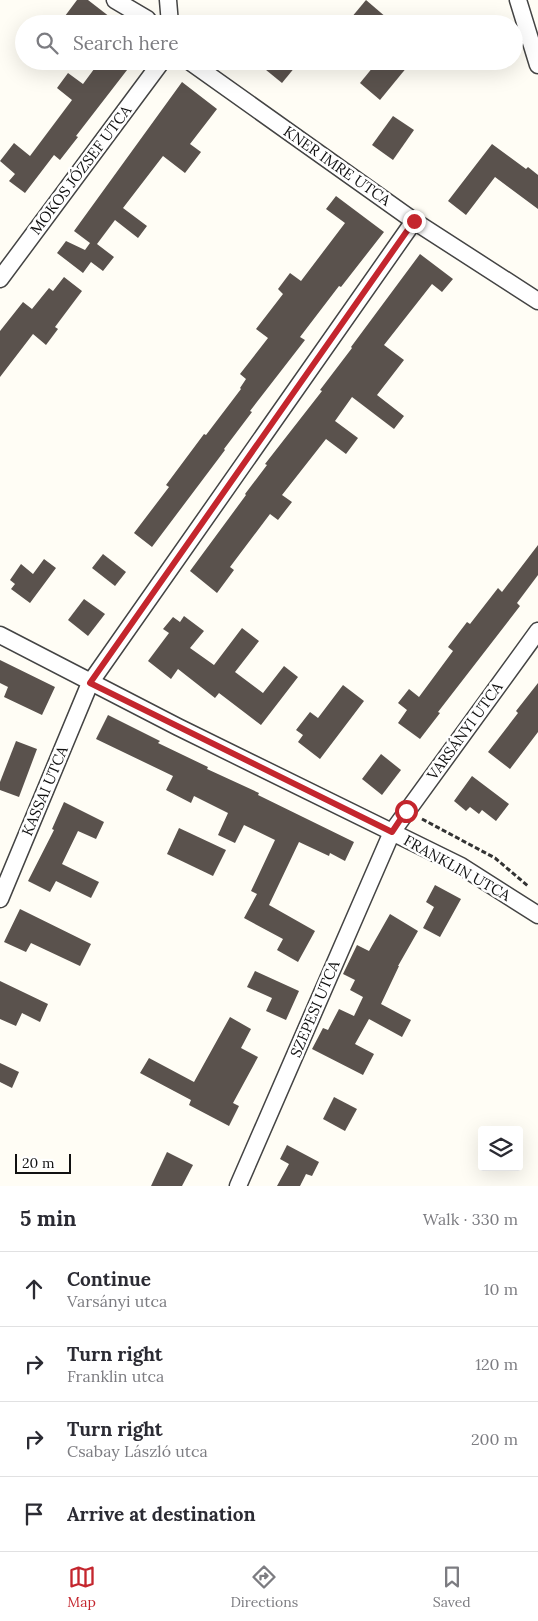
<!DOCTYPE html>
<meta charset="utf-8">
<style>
body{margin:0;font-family:Lora,serif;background:#f2f2f3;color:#2b2b33}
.controls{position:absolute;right:15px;bottom:15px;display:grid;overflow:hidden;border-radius:5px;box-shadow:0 5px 20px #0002}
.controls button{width:45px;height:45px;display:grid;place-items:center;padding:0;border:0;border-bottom:1px solid #e1e1e2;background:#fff;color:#2b2b33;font:25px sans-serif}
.scale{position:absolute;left:15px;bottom:12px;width:56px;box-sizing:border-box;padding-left:5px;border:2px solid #111;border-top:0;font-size:14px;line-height:18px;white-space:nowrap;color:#111;-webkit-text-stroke:4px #fff;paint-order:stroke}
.stop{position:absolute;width:15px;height:15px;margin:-11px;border:4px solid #c4262e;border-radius:50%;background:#fff}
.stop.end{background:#c4262e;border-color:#fff;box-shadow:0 1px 5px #0008}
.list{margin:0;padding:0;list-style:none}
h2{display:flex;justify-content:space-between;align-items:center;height:65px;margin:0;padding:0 20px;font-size:21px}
h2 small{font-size:16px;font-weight:400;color:#7c7c81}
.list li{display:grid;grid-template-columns:32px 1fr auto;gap:15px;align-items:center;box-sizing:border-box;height:75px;padding:0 20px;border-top:1px solid #e1e1e2}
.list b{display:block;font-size:19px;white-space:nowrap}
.list p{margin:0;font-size:16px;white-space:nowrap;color:#7c7c81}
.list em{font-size:16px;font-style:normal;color:#7c7c81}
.icon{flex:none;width:28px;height:28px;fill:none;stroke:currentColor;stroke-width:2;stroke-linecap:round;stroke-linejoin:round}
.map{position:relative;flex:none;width:538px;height:1186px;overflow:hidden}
.search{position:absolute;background:#fff;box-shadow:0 5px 20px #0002;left:15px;right:15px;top:15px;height:55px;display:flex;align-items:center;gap:12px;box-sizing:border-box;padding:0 18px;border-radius:28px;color:#7c7c81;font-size:19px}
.sheet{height:365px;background:#fff}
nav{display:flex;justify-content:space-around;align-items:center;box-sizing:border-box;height:70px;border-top:1px solid #e1e1e2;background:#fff;font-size:14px;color:#7c7c81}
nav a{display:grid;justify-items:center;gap:2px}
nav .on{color:#c4262e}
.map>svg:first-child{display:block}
</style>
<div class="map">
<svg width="538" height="1186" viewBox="0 0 538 1186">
<rect width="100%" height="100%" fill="#fffdf5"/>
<g fill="#5a524d">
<path d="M77 0H88L119 24H59Z"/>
<path d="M366 0 394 24H346Z"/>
<path d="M100 61H134L76 136 78 137 60 160 54 155 25 193 9 181 15 174 0 161 14 143 30 156 72 100 57 88 68 73 83 84Z"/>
<path d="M255 61H300L282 83Z"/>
<path d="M378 61H412L380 100 360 83Z"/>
<path d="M182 82 217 109 190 144 201 152 185 173 163 156 123 208 147 226 138 238 115 220 97 244 114 257 103 271 91 262 83 273 57 253 66 241 85 250 90 243 74 231Z"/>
<path d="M393 116 414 130 393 160 372 145Z"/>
<path d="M492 144 526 169 528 167 538 175V209L495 177 466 215 448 201Z"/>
<path d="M336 196 384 232 341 287 339 286 300 337 305 340 250 411 252 412 224 449 225 450 152 547 134 533 169 487 166 485 204 434 206 435 241 389 240 388 246 379 240 374 268 338 256 329 283 294 278 289 290 273 301 281 345 223 326 209Z"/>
<path d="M420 254 453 279 442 292 432 284 384 345 404 360 377 395 404 416 394 429 352 397 335 421 358 438 346 454 326 439 282 495 292 502 278 520 270 514 230 567 234 570 217 593 190 571 246 495 245 494 267 465 265 464 322 391 320 390 352 348 351 347Z"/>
<path d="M64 277 82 291 55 327 58 329 46 345 33 334 0 377V331L23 302 32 309 49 288 53 291Z"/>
<path d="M538 545V575L517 603 520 606 438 712 440 713 420 739 398 723 407 710 398 703 409 689 419 697 453 651 448 647 467 622 470 624 498 588 502 592Z"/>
<path d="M103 554 126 572 115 586 92 568Z"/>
<path d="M44 559 56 568 30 603 11 589 15 584 10 580 21 564 33 574Z"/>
<path d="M84 599 105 614 88 636 68 620Z"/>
<path d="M184 616 204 631 190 648 214 665 242 628 259 641 235 672 263 693 284 666 298 677 261 725 219 693 215 698 178 669 171 679 148 661 169 633 163 629 173 617 180 622Z"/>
<path d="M0 660 55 687 42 715 4 697 8 687 0 683Z"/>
<path d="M538 683V732L510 769 488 752 518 713 516 711Z"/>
<path d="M343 685 364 701 320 759 298 742 303 735 296 730 310 712 318 718Z"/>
<path d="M108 715 160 741 158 743 208 767 207 769 259 793 258 795 354 842 345 861 330 853 329 856 299 842 269 905 315 931 298 962 277 950 283 939 244 918 257 894 251 891 275 840 244 825 235 843 218 835 228 813 194 796 191 803 166 790 173 776 96 739Z"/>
<path d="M16 741 37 749 19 797 0 790V782Z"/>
<path d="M381 754 401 770 382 795 362 779Z"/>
<path d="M472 776 509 804 496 821 482 810 479 814 470 807 466 811 454 801Z"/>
<path d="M64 802 104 822 96 839 78 831 62 864 99 882 91 898 56 881 50 892 28 881 54 830 52 829Z"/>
<path d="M179 828 226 850 213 876 167 854Z"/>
<path d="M435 885 461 899 440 937 423 928 434 907 426 902Z"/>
<path d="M20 909 91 944 80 966 31 943 26 952 4 942Z"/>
<path d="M390 914 418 931 398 966H399L381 1004 411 1020 402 1037 369 1019 355 1044 374 1054 363 1075 312 1049 323 1028 328 1030 339 1009 354 1016 363 997 350 990 355 980 343 974 357 945 369 951Z"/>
<path d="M255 971 299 991 286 1020 266 1011 272 998 247 987Z"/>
<path d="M0 981 48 1004 40 1022 22 1013 16 1026 0 1019Z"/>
<path d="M230 1017 251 1029 241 1048 258 1057 233 1103 239 1106 229 1126 189 1105 191 1100 140 1073 149 1058 194 1082Z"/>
<path d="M0 1063 19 1072 12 1088 0 1082Z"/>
<path d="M334 1097 357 1109 345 1131 323 1119Z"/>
<path d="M287 1145 319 1162 312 1176 306 1174 300 1186H277L289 1164 280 1159Z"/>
<path d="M167 1152 193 1165 182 1186H151Z"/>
</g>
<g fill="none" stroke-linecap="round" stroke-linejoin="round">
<g stroke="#444" stroke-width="19">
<g id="street">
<path d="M115 0 147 19 151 24"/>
<path d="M168 0 170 24"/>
<path d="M518 0 538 65"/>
<path d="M189 61 414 221 538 301"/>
<path d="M0 279 162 61"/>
<path d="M0 635 178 727 461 866 538 915"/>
<path d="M0 899 90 683 414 221"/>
<path d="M238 1186 392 832 538 631"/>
</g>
</g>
<path stroke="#333" stroke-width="3" stroke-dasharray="5 2.5" stroke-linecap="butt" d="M422 819 495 858 528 886"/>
<use href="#street" stroke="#fff" stroke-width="16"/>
</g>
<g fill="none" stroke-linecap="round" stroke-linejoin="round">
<path stroke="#c4262e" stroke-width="6" d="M406 811 392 832 90 683 414 221"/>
</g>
<g text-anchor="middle" stroke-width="5" stroke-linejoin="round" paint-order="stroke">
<g font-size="15" fill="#111" stroke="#fff">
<text transform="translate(337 166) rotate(35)" y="5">KNER IMRE UTCA</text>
<text transform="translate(81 170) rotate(-53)" y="5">MOKOS JÓZSEF UTCA</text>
<text transform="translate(465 731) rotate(-54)" y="5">VARSÁNYI UTCA</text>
<text transform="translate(45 791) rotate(-67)" y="5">KASSAI UTCA</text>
<text transform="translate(457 868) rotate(29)" y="5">FRANKLIN UTCA</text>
<text transform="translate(315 1009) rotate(-67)" y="5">SZEPESI UTCA</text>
</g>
</g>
</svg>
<div class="controls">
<button><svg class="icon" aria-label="layers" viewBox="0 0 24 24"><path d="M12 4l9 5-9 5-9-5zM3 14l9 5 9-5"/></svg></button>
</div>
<div class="scale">20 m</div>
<div class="stop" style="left:406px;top:811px"></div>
<div class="stop end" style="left:414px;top:221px"></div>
<div class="search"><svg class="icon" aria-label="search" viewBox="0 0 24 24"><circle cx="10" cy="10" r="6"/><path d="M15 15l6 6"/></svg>Search here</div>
</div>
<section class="sheet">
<h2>5 min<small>Walk · 330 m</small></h2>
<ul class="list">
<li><svg class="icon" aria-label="ahead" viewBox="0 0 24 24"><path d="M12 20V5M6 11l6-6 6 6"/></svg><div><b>Continue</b><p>Varsányi utca</p></div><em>10 m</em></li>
<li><svg class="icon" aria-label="right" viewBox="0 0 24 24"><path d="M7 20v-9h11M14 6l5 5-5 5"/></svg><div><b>Turn right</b><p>Franklin utca</p></div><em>120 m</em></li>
<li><svg class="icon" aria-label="right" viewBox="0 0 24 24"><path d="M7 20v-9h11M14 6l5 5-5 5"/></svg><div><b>Turn right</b><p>Csabay László utca</p></div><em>200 m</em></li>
<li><svg class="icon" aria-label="arrive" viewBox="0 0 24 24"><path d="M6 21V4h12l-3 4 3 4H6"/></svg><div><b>Arrive at destination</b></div></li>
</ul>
</section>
<nav>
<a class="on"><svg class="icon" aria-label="map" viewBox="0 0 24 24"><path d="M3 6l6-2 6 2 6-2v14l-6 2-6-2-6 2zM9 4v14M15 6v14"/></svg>Map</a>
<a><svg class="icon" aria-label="directions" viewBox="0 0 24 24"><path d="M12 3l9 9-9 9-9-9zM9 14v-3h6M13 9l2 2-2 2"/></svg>Directions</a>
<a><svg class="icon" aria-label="saved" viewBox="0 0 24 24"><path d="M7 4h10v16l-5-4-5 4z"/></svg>Saved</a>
</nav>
